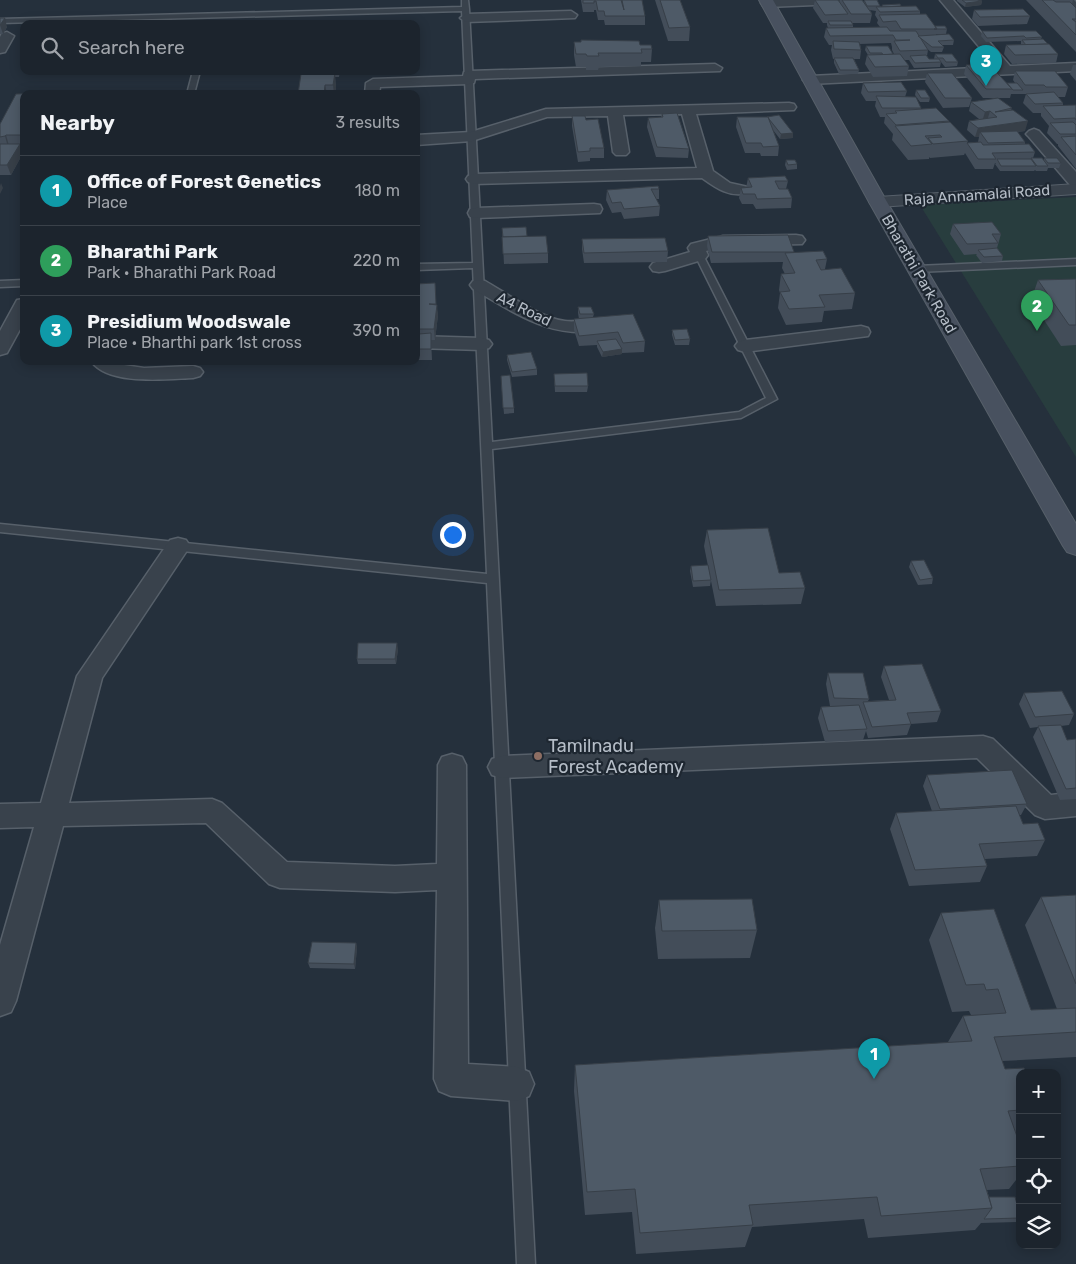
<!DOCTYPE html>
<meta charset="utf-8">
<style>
body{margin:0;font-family:Rubik,sans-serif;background:#252c35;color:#f1f3f6}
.controls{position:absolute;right:15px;bottom:15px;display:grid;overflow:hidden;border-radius:10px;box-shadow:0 2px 12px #0003}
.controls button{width:45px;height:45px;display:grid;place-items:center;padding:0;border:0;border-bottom:1px solid #3a4149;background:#1c242d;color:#f1f3f6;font:25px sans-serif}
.you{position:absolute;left:452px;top:534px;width:18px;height:18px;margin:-12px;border:4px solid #fff;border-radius:50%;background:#1a73e8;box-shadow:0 0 0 8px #1a73e833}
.badge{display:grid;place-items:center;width:32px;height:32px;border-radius:50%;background:#1a73e8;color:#fff;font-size:16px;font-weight:700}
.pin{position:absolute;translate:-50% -41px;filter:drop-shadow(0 1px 2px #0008)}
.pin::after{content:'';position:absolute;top:26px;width:18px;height:15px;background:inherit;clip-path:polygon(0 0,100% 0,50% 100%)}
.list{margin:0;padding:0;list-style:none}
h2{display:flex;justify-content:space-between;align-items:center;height:65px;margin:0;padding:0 20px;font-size:21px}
h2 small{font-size:16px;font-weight:400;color:#a0a4aa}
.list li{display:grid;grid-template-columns:32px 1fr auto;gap:15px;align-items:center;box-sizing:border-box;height:70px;padding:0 20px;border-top:1px solid #3a4149}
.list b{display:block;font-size:19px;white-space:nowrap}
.list p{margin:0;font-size:16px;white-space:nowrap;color:#a0a4aa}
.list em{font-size:16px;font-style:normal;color:#a0a4aa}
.icon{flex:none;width:28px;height:28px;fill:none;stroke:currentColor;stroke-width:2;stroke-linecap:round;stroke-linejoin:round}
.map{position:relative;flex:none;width:1076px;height:1264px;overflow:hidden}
.search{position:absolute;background:#1c242d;box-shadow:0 2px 12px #0003;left:20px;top:20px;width:400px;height:55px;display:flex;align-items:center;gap:12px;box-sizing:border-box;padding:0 18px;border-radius:10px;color:#a0a4aa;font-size:19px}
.panel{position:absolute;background:#1c242d;box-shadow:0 2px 12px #0003;left:20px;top:90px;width:400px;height:275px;border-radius:10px}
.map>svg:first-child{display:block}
</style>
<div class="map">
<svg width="1076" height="1264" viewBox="0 0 1076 1264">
<rect width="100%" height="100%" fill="#25303c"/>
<path fill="#283d3e" d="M1076 197V457L920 205Z"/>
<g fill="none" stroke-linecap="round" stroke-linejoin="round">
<g stroke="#57606a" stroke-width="3">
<g id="service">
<path d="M462 0H468L469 9 492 442 739 412 766 398 695 255 699 252 703 255 777 399 741 418 492 449 535 1264H517L487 583 0 532V524L487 574 473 268 416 270V264L473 263 462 11 0 23V19L462 7Z"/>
<path d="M193 71H200L194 94H187Z"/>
<path d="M1076 259V265L917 272 913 269 917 266Z"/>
<path d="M24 280V286L0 287V281Z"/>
</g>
</g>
<g stroke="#57606a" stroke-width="3">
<g id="minor">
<path d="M763 0H845L839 4 767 7 763 6 761 3Z"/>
<path d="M940 0H953L1010 66 1076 63V71L810 84 803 80 810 76 996 67Z"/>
<path d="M1060 0H1074L1076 2V12L1072 11Z"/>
<path d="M571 11 577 15 575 18 466 22 460 18 466 14Z"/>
<path d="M7 32 14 36 5 52 0 53V37L2 33Z"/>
<path d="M715 64 722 68 720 71 475 79 474 83 469 84 380 87 379 94H365L366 83 373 79 463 76 464 72 469 71Z"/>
<path d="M789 103 794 104 796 107 794 110 696 114 713 171 730 183 748 187 750 190 748 193C730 198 716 188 702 178L474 184 468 182 466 179 468 176 474 174 697 168 682 114 623 115 629 152 626 155H616L613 152 608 116 547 117 472 141 416 145V135L471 132 546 109Z"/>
<path d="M1034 129 1039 131 1076 172V187L1070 185 1029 137 1026 134 1029 131Z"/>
<path d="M594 204 600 205 602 209 600 213 476 218 470 217 468 213 470 209 476 208Z"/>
<path d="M796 235 802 236 805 240 802 244 724 246 706 251 708 255 705 259 665 271 659 272 653 271 650 267 653 263 690 252 688 248 691 244 723 236Z"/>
<path d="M479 280 485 281C506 293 542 319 565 321 579 323 594 317 608 321L610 325 608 329C554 342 517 314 473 289L470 285 473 281Z"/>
<path d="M24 299V322L7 353 0 355V331L17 300Z"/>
<path d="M861 326 868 328 870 332 868 336 745 352 738 350 735 346 738 342 745 340Z"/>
<path d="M416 336 482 338 489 340 492 344 489 348 482 350 416 348Z"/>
<path d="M91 361H114L124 365 144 368 193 366 200 368 203 372 200 376 193 378C166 379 109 386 91 361Z"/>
<path d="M178 538 186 540 190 546 102 678 69 803 212 799 222 803 287 862 395 866 437 864 438 765 442 757 452 754 462 757 466 765 468 1064 517 1067 529 1072 534 1084 529 1096 517 1101 451 1096 439 1091 434 1079 437 890 395 892 280 888 269 884 206 823 63 826 16 1001 11 1012 0 1016V945L34 827 0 828V804L41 803 77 676 170 540Z"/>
<path d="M983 736 993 739 1051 795 1076 792V816L1045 819 1035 815 977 758 502 778 492 775 488 767 492 759 502 756Z"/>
</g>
</g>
<g stroke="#57606a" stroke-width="2">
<path id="tertiary" d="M1076 184V194L878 207 872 206 869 202 872 198 878 197Z"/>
</g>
<g stroke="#57606a" stroke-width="2">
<path id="secondary" d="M759 0H773L887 202 1076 524V555L1067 552 1063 546 869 202Z"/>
</g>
<use href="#service" fill="#39424c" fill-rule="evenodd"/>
<use href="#minor" fill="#39424c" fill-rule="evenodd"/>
<use href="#tertiary" fill="#39424c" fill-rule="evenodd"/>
<use href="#secondary" fill="#48515f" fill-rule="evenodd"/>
</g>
<g fill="#434d59" fill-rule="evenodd">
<path d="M581 0H639L645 16V25H605L604 20H598L596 10H594V12H583Z"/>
<path d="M655 0H680L690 27 689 41H668Z"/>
<path d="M815 0H838L840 2V0H862L864 2V0L882 7V5L901 6 920 11V14L935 26 947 29 946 34H936V35L954 40 953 45H942L944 47 942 52H931L926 48 928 50 927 56 929 59H934L935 54 958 62 957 66 945 67 941 62 940 67 914 68 909 60H904L909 66 907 76 873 77 865 64 867 55H868L865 50 866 46 894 54 892 50V47L891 43 860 44 861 50 860 59H854L859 70 858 74H839L834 63V59H833L831 50 832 45H829L824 37 826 28H828L827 25V23H823L813 8ZM870 10 876 11 875 15 878 20 877 23 880 27 853 28V25L852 23H870L872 14Z"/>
<path d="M957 0H977L982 1 981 5 965 7 957 1Z"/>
<path d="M1026 0H1073L1072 4 1076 8V52Z"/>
<path d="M974 10 1030 16 1027 24 978 26 972 19Z"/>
<path d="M0 18 7 27 3 34H0Z"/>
<path d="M982 31 1042 37 1041 39 1058 54 1056 63 1012 64 1004 54 1006 45H1021V41L986 42 981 36Z"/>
<path d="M574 42 640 45 652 49 651 62H641V66L599 67 598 70H586V67H576L574 55Z"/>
<path d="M966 65 1007 83H1015L1013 80 1015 71 1068 87 1065 97H1058L1063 103V106L1076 105V169L1058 146V144H1057L1047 133 1049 126 1041 116V113H1033L1023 103 1026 94H1011L1010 98H998L1012 110 1025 131 1017 132 1025 142V144L1035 152 1033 158 1044 160V158L1061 163 1059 168H1048L1047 171H1036L1035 170 1034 171H1000L995 164 996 163H995L993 169H975L965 153 964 155 930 158 929 157V159L908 160 892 140 893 134 884 123 885 117H880L875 106 876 101H866L861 93 863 83 907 91 905 97 921 108V109L949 121V122L968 141 967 143 978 142 979 137H975L967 130 969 121 979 119 969 111 971 102 998 98H983L964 74Z"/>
<path d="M1073 65H1076V81L1070 74Z"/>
<path d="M313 71H340L339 77H335L336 87 335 94H298L313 73Z"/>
<path d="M927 73 972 98 969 107 943 108 925 82Z"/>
<path d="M916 90 930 98 929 102H920L915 95Z"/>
<path d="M24 94V149H22L23 153 11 175H0V124Z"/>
<path d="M662 114 689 149 688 158 656 157 647 127 648 118 661 117Z"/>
<path d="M572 116 586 120 604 148V158H590V161L578 162 572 126Z"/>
<path d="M737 117H767L793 138 780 139 773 130 779 146 778 156H761L760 153H745L736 127Z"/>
<path d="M786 160 797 164V169L787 170 785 165Z"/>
<path d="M748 178 788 181 786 189 792 198 791 208 756 209 753 204H742L739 198 741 188H746Z"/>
<path d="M659 189V199H656L660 206 659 216 624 219 621 212 612 213 606 200 607 190Z"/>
<path d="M953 224 1001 234 997 248 1003 256 1002 261 982 263 976 255 977 254 964 255 950 234Z"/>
<path d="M502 228 527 236 548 253V263L504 264Z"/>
<path d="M708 236 794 252 827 259 825 269 855 293 852 309 824 311 822 322 786 325 778 308 780 293 779 290 781 274H785L782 268 783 262 711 263 707 246Z"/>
<path d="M582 239 668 251 667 262 584 263 582 249Z"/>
<path d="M1076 279V345L1061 346 1031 300 1038 280Z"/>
<path d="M435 283 436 305 438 315 435 340H431L432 360H416V284Z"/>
<path d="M578 307 594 314 593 317 645 341 644 352 622 353V354L602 357 597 347V345L579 346 574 330V319H579L578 313Z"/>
<path d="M672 330 690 339 689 345H675L672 335Z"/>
<path d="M507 355 537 369V375L512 377 507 360Z"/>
<path d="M38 361H75L73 364H39Z"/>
<path d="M365 361H390L366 362Z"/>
<path d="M554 374 588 386 587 392H555Z"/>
<path d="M501 381 514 408V413L504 414Z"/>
<path d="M707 530 805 588 801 604 716 606 704 546Z"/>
<path d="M911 561 933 578 932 584 918 585 909 567Z"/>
<path d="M691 566 711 580 710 586 693 587 690 571Z"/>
<path d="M398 649 396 664H358L357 659Z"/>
<path d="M884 666 941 711 937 722 911 724 907 735 868 738 866 731 863 740 825 742 818 718 821 707 830 706 826 684 828 673 869 699 868 701 889 700 881 677Z"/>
<path d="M1024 693 1074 714 1069 725 1061 726 1067 740 1076 739V799L1060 800 1033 737 1038 727 1030 728 1019 704Z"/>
<path d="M927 775 1027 804 1021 815H1019L1023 824 1045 840 1037 856 985 859 987 866 980 882 909 886 890 829 896 813 932 811 923 786Z"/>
<path d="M1076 895V1057L1002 1061 1005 1069 1020 1073V1175L1009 1189 987 1190 989 1197 1020 1215V1218L1017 1222 981 1223 975 1230 868 1238 864 1219 752 1227 745 1247 636 1254 632 1212 585 1215 574 1091 575 1065 949 1043 948 1042 963 1016 971 1015 969 1011 952 1012 929 940 941 913 1031 1010 1057 1009 1025 925 1041 897Z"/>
<path d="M659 900 757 930 750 958 658 959 655 928Z"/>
<path d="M356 943 357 948 355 969 310 968 308 963Z"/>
</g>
<g fill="#373f48">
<path d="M982 1 981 5 965 7 966 3Z"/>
<path d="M5 18 7 27 3 34 0 25Z"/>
<path d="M335 73 336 87 335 94H334L333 85Z"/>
<path d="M325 85 327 94H324Z"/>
<path d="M990 111 987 121 982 122 985 112Z"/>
<path d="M1028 121 1025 131 983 136 980 132 979 137H975L978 128Z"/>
<path d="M793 133V138L780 139 781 134Z"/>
<path d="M6 135 10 149 9 151 5 136Z"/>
<path d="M20 144 23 153 11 175 7 165Z"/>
<path d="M1 183 3 188 0 194V186Z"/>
<path d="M435 283 436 312 437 305 438 315 435 340 434 329 436 313Z"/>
<path d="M622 349V354L602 357 603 352Z"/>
<path d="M397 643 398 649 396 664 395 659Z"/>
<path d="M356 943 357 948 355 969 354 964Z"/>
</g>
<g fill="#4e5a67" stroke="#373f48">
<path d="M583 0H621L624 10 622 0H642L645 16H605L604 11H598L596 1H594V3H583Z"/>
<path d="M660 0H680L690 27 669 28Z"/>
<path d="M815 0H838L848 14 825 15Z"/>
<path d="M842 0H862L872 14H851Z"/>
<path d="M864 0H877L880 6H867Z"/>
<path d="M962 0H977L982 1 966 3Z"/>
<path d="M1042 0H1053L1056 2H1070L1076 8V19H1072L1076 22V35Z"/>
<path d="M900 4 901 6 883 7 882 5Z"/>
<path d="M916 6 920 11 880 12 876 7Z"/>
<path d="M1023 9 1030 16 980 17 974 10Z"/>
<path d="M926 14 937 29H901L896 21 883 22 879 15Z"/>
<path d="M0 18H5L0 25Z"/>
<path d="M828 21H851L853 25H830Z"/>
<path d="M935 26H945L947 29H934H937Z"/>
<path d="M887 27 890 31H916L928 50 900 51 894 41 910 40H896L893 35 830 36 826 28Z"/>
<path d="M982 31H1036L1042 37 1026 38 1024 36 987 38Z"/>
<path d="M949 34 954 40 938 41 944 47H932L918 36Z"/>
<path d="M1043 39 1048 44 1026 45 1022 40Z"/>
<path d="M581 40 639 41 640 45H651L652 49H641L642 53H598L599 56H587L586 54H576L574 42H581Z"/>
<path d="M833 41 859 42 861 50 834 49Z"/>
<path d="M1049 44 1058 54 1015 55 1006 45Z"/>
<path d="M866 46H888L893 54 883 55 882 53H870Z"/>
<path d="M900 54 909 66 875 67 867 55Z"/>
<path d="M935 54H952L958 62H946L943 58H938Z"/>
<path d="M926 55 929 59H939L941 62 915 63 910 56Z"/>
<path d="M834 58H853L859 70H840Z"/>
<path d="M989 64 1012 89H986L966 65Z"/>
<path d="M1015 71H1055L1068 87H1046L1044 85H1025Z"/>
<path d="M335 73 333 85H325L324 94H298L301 74Z"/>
<path d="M927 73H952L972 98H945Z"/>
<path d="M901 82 907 91 868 92 863 83Z"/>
<path d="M1007 83H1017L1023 90H1013Z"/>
<path d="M916 90H925L930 98H921Z"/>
<path d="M1054 92 1063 103 1035 104 1026 94Z"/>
<path d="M56 93 55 94H24V135H6L5 136 0 137V124L16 94Z"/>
<path d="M876 96 916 97 921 108H882Z"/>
<path d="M998 98 1012 108 995 112 1013 110 1028 121 978 128 969 121 997 117 990 111 985 112 971 102Z"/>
<path d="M1076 105V120L1075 118 1054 119 1043 106Z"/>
<path d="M936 108 949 121 896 125 886 114 897 113 895 111Z"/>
<path d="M677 113 689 149 657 147 648 118 663 117 662 114Z"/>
<path d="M779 115 793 133 781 134 769 119 768 117H767Z"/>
<path d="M572 116H585L586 120 598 119 604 148H590V151L578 152Z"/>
<path d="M737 117H768L779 146 763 147 761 143H746Z"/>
<path d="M950 122 968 141 933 144 928 138 942 137 940 135 925 136 932 144 911 146 895 126Z"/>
<path d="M1073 122 1076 125V134H1060L1050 123Z"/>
<path d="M1017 131 1025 142 988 143 980 132Z"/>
<path d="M1076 136V155L1061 137Z"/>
<path d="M981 142 983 145 1029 144 1035 152 992 153 996 159H978L967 143Z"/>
<path d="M0 144H20L7 165H0Z"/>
<path d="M1031 158H1042L1048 166H1037Z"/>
<path d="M1044 158H1057L1061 163H1048Z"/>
<path d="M997 159H1031L1036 166H1001Z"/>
<path d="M786 160H795L797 164 788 165Z"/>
<path d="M785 176 788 181H775L779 189H788L792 198 757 199 755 194H743L741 188 752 187 748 178Z"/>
<path d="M658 186 659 189H651L660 206 624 209 621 202 612 203 607 190Z"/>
<path d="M992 222 1001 234H992L998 243 967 244 953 224Z"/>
<path d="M526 227 527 236 503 237 502 228Z"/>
<path d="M788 235 794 252H712L708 236Z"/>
<path d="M546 236 548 253 503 254 502 237Z"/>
<path d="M665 238 668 251 584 253 582 239Z"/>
<path d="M997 248 1003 256 984 257 978 250Z"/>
<path d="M823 251 827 259 816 260 821 270 841 268 855 293 819 295 825 307 789 309 780 292 790 291 781 274 795 273 785 253Z"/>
<path d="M1076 279V325H1069L1038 280Z"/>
<path d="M435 283 436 304H429L437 305 434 329H416V284Z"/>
<path d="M578 307H591L594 314H580Z"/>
<path d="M633 314 645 341 623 343 618 332 579 336 574 319Z"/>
<path d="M687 329 690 339 675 340 672 330Z"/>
<path d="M431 333V349H416V340H419V334Z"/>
<path d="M616 339 622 349 603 352 597 341Z"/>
<path d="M531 352 537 369 512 372 507 355Z"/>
<path d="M587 373 588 386H555L554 374Z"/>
<path d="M510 375 514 408H503L501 376Z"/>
<path d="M768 528 779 573 800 572 805 588 719 590 707 530Z"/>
<path d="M924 560 933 578 920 580 911 561Z"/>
<path d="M708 565 711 580 693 581 691 566Z"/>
<path d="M358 643H397L395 659H357Z"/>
<path d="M922 664 941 711 907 713 911 724 872 727 863 702 896 700 884 666Z"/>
<path d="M828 673H863L869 699 834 698Z"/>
<path d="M1062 691 1074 714 1035 717 1024 693Z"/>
<path d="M859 705 867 729 828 731 821 707Z"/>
<path d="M1061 725 1067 740 1076 739V788L1066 789 1038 726Z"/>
<path d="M1012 770 1027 804 940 809 927 775Z"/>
<path d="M1016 806 1023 824 1038 823 1045 840 979 844 987 866 915 870 896 813Z"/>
<path d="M1076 895V984L1041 897Z"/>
<path d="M752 899 757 930 662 931 659 900Z"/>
<path d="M994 909 1031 1010 1076 1008V1032L994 1037 1005 1069 1024 1068 1026 1073H1020V1110L1008 1111 1020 1145V1166L980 1169 992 1208 881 1216 877 1197 749 1205 753 1225 640 1233 635 1189 587 1192 575 1065 972 1041 963 1016 1006 1013 998 989 986 990 984 984 966 985 941 913Z"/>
<path d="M312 942 356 943 354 964 308 963Z"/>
<path d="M1017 1127H1020V1135Z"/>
<path d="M989 1197H1015L1020 1215V1218L984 1219 992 1208Z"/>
</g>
<circle fill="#8d6e63" stroke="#1e2731" stroke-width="2" cx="538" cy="756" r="5"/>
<g text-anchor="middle" stroke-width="4.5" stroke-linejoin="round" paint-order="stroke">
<g font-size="15" fill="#b5bdc7" stroke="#1e2731">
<text transform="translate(977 195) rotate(-4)" y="5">Raja Annamalai Road</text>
<text transform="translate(919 274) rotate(60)" y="5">Bharathi Park Road</text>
<text transform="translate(524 309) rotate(26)" y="5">A4 Road</text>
</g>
<g font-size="18" fill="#b5bdc7" stroke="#1e2731" text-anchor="start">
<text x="548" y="752">Tamilnadu<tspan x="548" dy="21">Forest Academy</tspan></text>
</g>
</g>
</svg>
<div class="controls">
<button>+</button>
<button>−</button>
<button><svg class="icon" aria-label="locate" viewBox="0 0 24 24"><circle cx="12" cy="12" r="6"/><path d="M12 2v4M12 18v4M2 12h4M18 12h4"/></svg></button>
<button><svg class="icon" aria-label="layers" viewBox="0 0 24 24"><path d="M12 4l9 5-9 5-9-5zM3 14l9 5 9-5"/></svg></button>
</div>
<div class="you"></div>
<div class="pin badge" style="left:874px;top:1079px;background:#0f9aa8">1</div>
<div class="pin badge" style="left:1037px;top:331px;background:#2e9e5b">2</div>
<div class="pin badge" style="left:986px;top:86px;background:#0f9aa8">3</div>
<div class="search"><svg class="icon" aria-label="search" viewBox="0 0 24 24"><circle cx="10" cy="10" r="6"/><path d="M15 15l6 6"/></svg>Search here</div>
<section class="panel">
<h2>Nearby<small>3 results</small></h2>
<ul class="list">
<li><span class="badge" style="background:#0f9aa8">1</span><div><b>Office of Forest Genetics</b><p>Place</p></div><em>180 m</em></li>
<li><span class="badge" style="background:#2e9e5b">2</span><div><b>Bharathi Park</b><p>Park · Bharathi Park Road</p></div><em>220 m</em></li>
<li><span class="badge" style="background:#0f9aa8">3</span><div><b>Presidium Woodswale</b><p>Place · Bharthi park 1st cross</p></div><em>390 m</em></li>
</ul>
</section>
</div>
